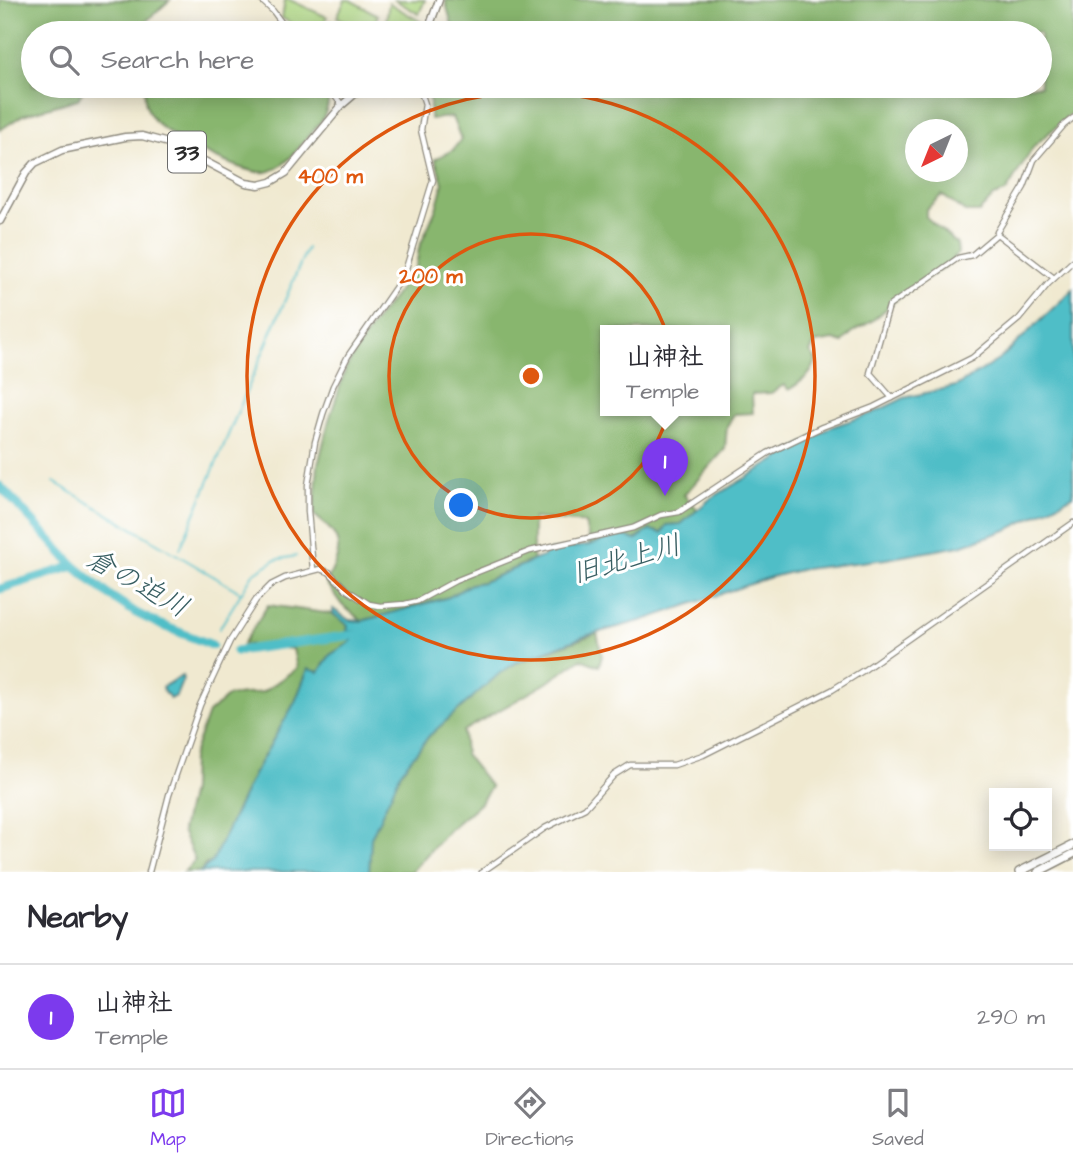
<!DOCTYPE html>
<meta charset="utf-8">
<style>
body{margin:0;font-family:"Architects Daughter","Klee One",sans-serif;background:#f7f7f7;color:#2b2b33}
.controls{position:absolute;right:21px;bottom:21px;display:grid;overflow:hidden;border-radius:0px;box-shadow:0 4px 18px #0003}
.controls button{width:63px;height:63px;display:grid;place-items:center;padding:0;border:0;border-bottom:2px solid #e1e1e2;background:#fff;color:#2b2b33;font:35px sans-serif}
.compass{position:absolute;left:905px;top:119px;width:63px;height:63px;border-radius:50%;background:#fff;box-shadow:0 4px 18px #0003;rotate:223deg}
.you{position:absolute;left:462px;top:506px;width:24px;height:24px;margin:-18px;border:5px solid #fff;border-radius:50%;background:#1a73e8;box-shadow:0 0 0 10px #1a73e833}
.badge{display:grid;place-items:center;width:46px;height:46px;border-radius:50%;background:#7c3aed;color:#fff;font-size:23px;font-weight:700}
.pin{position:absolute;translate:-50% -58px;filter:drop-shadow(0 2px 4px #0008)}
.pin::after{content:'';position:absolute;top:37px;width:24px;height:21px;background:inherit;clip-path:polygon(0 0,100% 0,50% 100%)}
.popup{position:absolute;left:600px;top:325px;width:130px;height:91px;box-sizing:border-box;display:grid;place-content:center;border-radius:0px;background:#fff;filter:drop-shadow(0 2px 5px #0005);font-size:23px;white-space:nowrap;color:#7c7c81}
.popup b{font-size:26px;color:#2b2b33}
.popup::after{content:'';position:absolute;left:50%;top:100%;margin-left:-14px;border:14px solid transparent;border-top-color:#fff}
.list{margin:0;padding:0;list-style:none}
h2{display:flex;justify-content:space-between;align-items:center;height:91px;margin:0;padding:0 28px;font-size:30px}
h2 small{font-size:23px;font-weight:400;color:#7c7c81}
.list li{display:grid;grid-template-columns:46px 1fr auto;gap:21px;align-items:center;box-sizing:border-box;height:105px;padding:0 28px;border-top:2px solid #e1e1e2}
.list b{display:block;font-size:26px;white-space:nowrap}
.list p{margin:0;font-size:23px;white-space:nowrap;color:#7c7c81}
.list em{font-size:23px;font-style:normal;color:#7c7c81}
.icon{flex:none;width:38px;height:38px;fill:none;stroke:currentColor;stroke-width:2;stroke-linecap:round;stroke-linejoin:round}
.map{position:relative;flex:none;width:1073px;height:872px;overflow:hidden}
.search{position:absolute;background:#fff;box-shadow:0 4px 18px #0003;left:21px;right:21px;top:21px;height:77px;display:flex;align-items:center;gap:18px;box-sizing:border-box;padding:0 24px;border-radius:38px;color:#7c7c81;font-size:26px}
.sheet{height:196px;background:#fff}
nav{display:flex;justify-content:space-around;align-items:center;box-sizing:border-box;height:98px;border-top:2px solid #e1e1e2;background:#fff;font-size:19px;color:#7c7c81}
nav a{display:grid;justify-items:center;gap:4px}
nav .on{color:#7c3aed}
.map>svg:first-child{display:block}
</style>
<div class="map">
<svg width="1073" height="872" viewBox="0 0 1073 872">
<rect width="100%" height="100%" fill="#fff"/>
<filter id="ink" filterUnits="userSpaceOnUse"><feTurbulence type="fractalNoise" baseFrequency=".0143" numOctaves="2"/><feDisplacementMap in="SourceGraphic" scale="14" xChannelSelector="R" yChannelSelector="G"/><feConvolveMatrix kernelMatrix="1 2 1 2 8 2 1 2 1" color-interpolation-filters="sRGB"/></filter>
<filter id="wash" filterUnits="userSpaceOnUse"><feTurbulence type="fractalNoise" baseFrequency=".00686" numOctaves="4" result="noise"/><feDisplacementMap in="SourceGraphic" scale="28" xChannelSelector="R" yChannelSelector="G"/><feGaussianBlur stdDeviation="1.57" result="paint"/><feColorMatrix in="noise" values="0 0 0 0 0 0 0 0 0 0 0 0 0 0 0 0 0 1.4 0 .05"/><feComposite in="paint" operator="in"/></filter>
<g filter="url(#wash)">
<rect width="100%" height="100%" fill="#f0e9d0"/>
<g fill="#abd47f" stroke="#6b8055" stroke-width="2">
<path d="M285 0H290L327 17 318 33H308L282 18Z"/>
<path d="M345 0H350L378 15 370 33 337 17Z"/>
<path d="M395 0H425L419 14Z"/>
<path d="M389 3 421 22 416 33H395L385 28Z"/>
<path d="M331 21 358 33H325Z"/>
</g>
<g fill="#88b66e" stroke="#5a704c" stroke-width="2" fill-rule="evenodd">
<path d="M0 0H170L133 33H107L100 30 98 33H33V86H86L78 99 23 115 0 130Z"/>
<path d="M445 0H1073V112L1034 146 1006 192 994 196 979 212H965L942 195 926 209V217L957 244 958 253C942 274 931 273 911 288 897 298 886 310 873 320 862 328 849 331 843 343L834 340 815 343 810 352 816 360C812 376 801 381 789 390L784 385 771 393 752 394 753 413 734 414 727 426 725 449 684 495 698 510 681 524 667 525 662 533 650 530 635 540C619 533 606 540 590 545L585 523 533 518V560L483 582 471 584 449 597 362 621 342 605 326 583C343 549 345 539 314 515L318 465 329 420 346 368 373 324 416 267 419 248 436 209 443 183 435 159 453 150 461 139 452 117 430 119V101L421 86H446L456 91 472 86H1040V33H470L452 25ZM916 130H958V172H916ZM606 330H724V410H606Z"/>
<path d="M145 86H319L329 96C327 117 321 122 307 138 296 151 284 169 266 172 246 176 168 137 155 121 145 109 144 100 145 86Z"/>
<path d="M268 605 333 614 359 632 349 643 330 655 319 672 308 670 295 702 253 775 212 863 206 864 200 872H184L195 860 182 831 191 790 192 757 208 713 228 696 263 692 297 668 293 649 243 644Z"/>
<path d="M597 633 602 656 599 666 581 659 545 684 463 731 465 754 491 787 479 804 450 829 411 872H369L371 838 382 811 401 772 429 736 500 672 516 663Z"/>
</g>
<g fill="#50bec7" stroke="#3e7479" stroke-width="2">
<path d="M1073 289V496L1009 529 960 546 886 559 804 569 771 577 644 620 588 635 516 663 500 673 429 736 401 772 371 838 369 872H200L212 862 253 775 295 702 308 669 319 672 330 655 349 643 359 632 347 631 348 625 333 614V609L349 620 362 621 449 597 471 584 483 582 542 557 549 551 590 545 615 536H626L635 540 650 530 662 533 667 525 681 524 710 499 831 427 873 413 904 398 956 386 1000 359Z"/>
<path d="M182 676 183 679 176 696 170 699 167 694H165L162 687Z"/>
</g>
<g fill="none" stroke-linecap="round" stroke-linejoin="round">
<g stroke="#50bec7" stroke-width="2">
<path d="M54 482 240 592"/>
<path d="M180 549 307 248"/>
<path d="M219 629 253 574 275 560 296 556"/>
</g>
<g stroke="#50bec7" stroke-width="9">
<path d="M0 486 74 566 109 595 136 613 161 625 212 645"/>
<path d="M0 589 74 566"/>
<path d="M236 651 353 635 365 636"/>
</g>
</g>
</g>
<g filter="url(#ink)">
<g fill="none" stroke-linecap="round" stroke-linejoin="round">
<g stroke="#8e8a7e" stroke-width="7">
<g id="minor">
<path d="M261 0 273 11 289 33"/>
<path d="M327 86 342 105"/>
<path d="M1054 278 997 234V232L1024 187 1034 160 1064 125 1073 118"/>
<path d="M892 398 870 373 889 306 958 258 972 255 997 234"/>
<path d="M313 570 308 511V485L315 442 323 414 333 386 348 356 404 275 433 180 421 130 425 104 422 95 413 86"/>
<path d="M149 872 169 795 200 705 230 641 256 600 271 585 285 578 320 569 329 572 347 590 369 604 380 606 405 604 418 601 455 581 530 551 633 528 661 515 679 512 768 453 822 427 874 407 972 358 1019 319 1048 284 1073 261"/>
<path d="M482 872 545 828 585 808 614 775 630 765H674L703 755 832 690 864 670 1073 523"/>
</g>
</g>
<g stroke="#8e8a7e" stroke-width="9">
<g id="major">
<path d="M427 33 439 0"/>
<path d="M0 221 26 173 35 163 62 150 125 137 142 136 172 144 246 183 259 185 271 182 286 173 342 105 364 86"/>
</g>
</g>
<g stroke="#8e8a7e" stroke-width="10">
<g id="highway">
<path d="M1019 872 1073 845"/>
<path d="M1038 872 1073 854"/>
</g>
</g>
<use href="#minor" stroke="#fff" stroke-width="4.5"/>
<use href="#major" stroke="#fff" stroke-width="6"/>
<use href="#highway" stroke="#fff" stroke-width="7"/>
</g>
</g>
<g fill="none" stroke="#df570e" stroke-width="3.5">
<circle cx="531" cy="376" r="142"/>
<circle cx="531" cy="376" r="284"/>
</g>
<g text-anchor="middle" stroke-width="6" stroke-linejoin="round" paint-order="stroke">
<rect fill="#fff" stroke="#6b6b6b" stroke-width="2" x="168" y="131.5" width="38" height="41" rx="5"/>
<g font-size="24" font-weight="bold" fill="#2b2b2b">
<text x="187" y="160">33</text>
</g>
<g font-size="28" font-style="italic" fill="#385e62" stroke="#fff">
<text transform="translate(626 558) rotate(-16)" y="10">旧北上川</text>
<text transform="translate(138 582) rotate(29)" y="10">倉の迫川</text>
</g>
</g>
<circle cx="531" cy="376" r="10" fill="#df570e" stroke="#fff" stroke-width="3.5"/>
<g font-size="21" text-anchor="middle" font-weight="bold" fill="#df570e" stroke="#fff" stroke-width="6" stroke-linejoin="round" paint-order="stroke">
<text x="330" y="183">400 m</text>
<text x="431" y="283">200 m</text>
</g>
</svg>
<div class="controls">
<button><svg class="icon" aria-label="locate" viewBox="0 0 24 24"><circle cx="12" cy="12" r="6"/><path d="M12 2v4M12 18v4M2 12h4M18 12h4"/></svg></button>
</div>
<svg class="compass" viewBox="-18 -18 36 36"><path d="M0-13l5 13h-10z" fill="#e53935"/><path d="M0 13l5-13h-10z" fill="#7c7c81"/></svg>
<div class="you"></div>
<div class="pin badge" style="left:665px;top:496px">1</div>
<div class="popup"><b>山神社</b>Temple</div>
<div class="search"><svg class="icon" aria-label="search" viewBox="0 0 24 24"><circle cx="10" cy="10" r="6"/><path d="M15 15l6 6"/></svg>Search here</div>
</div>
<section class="sheet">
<h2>Nearby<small></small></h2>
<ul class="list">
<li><span class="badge">1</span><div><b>山神社</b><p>Temple</p></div><em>290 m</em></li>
</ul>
</section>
<nav>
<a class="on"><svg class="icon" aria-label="map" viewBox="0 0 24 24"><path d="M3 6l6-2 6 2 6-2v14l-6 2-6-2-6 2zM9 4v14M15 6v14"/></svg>Map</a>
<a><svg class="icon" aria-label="directions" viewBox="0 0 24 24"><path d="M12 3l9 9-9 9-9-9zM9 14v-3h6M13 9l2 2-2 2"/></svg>Directions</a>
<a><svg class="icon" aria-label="saved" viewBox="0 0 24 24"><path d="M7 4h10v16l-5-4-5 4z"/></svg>Saved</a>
</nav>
